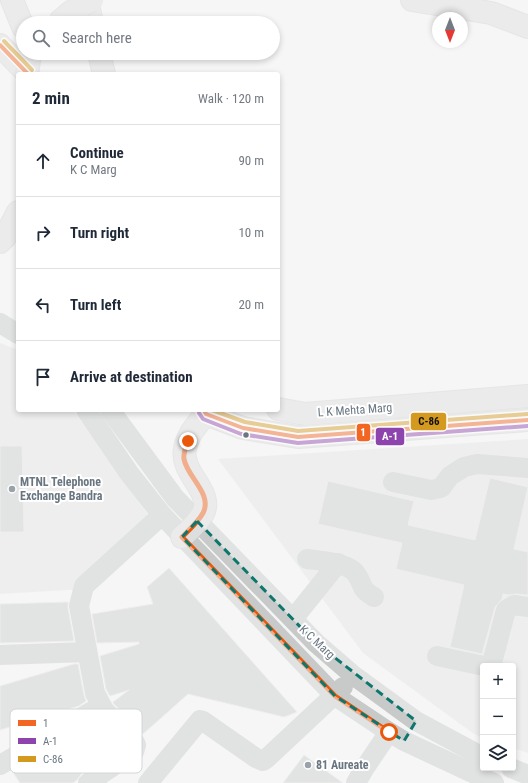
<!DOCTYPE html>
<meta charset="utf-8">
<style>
body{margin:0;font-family:"Roboto Condensed",sans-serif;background:#f2f2f3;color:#1f2937}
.controls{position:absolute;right:12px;bottom:12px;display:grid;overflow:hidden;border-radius:4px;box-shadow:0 2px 6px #0003}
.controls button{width:36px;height:36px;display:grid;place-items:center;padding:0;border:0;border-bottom:1px solid #e0e1e3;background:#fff;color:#1f2937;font:20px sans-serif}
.compass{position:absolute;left:432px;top:12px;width:36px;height:36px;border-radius:50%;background:#fff;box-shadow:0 2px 6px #0003;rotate:180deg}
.stop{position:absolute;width:12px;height:12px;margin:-9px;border:3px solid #ea580c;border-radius:50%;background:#fff}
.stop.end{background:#ea580c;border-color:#fff;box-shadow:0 1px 4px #0008}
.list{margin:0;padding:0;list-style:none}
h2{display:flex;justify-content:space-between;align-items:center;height:52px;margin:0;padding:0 16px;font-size:17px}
h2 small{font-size:13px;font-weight:400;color:#747a83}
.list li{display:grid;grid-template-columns:26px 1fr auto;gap:12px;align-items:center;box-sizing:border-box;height:72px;padding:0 16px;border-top:1px solid #e0e1e3}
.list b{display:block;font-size:15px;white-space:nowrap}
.list p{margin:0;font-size:13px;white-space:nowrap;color:#747a83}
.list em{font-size:13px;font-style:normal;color:#747a83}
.icon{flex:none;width:22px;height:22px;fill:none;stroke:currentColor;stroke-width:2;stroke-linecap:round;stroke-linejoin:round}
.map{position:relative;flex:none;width:528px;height:783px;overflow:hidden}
.search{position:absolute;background:#fff;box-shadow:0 2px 6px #0003;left:16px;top:16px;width:264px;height:44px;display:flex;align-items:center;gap:10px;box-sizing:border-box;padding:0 14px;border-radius:22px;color:#747a83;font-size:15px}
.panel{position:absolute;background:#fff;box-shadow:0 2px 6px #0003;left:16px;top:72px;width:264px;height:340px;border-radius:4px}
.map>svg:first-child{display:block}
</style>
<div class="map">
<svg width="528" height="783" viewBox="0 0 528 783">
<rect width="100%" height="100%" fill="#f5f5f5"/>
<g fill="#e4e5e6">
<path d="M0 343 18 350V410H73L147 513 148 534 83 589 0 594Z"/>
<path d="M528 439V753L513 748V666H483V738L474 734 363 653 218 459Z"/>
</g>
<g fill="#cbcccd" stroke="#e4e4e4">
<path d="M0 446H22L24 532H0Z"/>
<path d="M490 478 528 487 514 549 528 552V595L516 594 508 595 503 594 502 599 495 607 482 654 450 647 464 585 396 569 402 543 318 524 328 481 414 501 408 525 475 540Z"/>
<path d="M169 568 297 712 284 717 188 694 143 734 113 703V702L129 690 110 696 106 689 100 656 139 644V642L97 643 92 614 153 604 147 587Z"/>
<path d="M68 602V608L74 641 0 643V604Z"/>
<path d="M74 664H78L84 695 86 701 79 706 0 730V686Z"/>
<path d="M98 721 123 746 82 773 77 780 73 783H20L12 771Z"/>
<path d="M304 755 343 783H283Z"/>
</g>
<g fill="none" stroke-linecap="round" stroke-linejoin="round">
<g stroke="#d1d2d3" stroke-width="24">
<g id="major">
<path d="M87 0 92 23"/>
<path d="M0 45 28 74"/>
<path d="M99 53 104 74"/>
<path d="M278 409 305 414 528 396"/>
<path d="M204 410 206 414 243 428 298 437 528 420"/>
<path d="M182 537C190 530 200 521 204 511 212 491 180 472 185 449 187 434 200 421 209 410"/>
</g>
</g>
<g stroke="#d1d2d2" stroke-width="24">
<g id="highway">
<path d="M12 0 23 27"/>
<path d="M412 0 491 13 528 27"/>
<path d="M0 242 5 237 18 212"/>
</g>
</g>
<g stroke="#c8caca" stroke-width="20">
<path d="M0 323 18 334"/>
<path d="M86 410 129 473 162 515 335 696 389 732 404 741 494 783"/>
<path d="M110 410 175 498 316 643 353 675 416 721 483 757"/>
<path d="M393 482 431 490 441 488 450 476 464 467 477 464 528 468"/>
<path d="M307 559C321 561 349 562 357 575 364 586 360 589 374 597"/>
<path d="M293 619 338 563"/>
<path d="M0 655 87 652"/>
<path d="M437 656 484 666"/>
<path d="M490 666 492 663 506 610 514 605 528 607"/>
<path d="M0 765 101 706"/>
<path d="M511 768 528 775"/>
<path d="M88 783 134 752 136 745 134 741 104 710 95 693 79 606 84 586 162 515"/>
<path d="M148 783 200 720 203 721 256 758 263 761 266 759 343 687"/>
<path d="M356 783 364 769 389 732"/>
</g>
<use href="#major" stroke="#dddedf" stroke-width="22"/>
<use href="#highway" stroke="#dddedf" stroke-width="22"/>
<g stroke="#d1d2d2" stroke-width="24" stroke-linecap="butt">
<g id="highway-bridge">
<path d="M58 23 71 12 92 0"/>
<path d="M27 74 30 53"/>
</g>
</g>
<use href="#highway-bridge" stroke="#dddedf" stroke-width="22"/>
<g stroke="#fff" stroke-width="7">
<g id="bus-1">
<path d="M0 45 28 74"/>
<path d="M204 410 206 414 243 428 298 437 528 420"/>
</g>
</g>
<g stroke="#fff" stroke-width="7">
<path id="bus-2" d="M199 413 203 419 241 434 298 443 528 426"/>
</g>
<g stroke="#fff" stroke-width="7">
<g id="bus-3">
<path d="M4 41 32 70"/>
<path d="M212 410 245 422 298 431 528 414"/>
</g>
</g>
<use href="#bus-1" stroke="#f26522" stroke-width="4"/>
<use href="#bus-2" stroke="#8e44ad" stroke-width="4"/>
<use href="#bus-3" stroke="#d49a20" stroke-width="4"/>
</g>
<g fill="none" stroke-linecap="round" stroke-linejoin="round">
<path stroke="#ea580c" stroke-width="5" d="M188 441C186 447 183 453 184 459 187 477 213 494 203 513 198 522 189 530 182 537L335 696 389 732"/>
</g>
<path d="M0 0H528V783H0ZM197 521 316 643 416 721 404 741 335 696 182 537Z" fill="#f5f5f5" fill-opacity=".55" fill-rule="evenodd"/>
<path fill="none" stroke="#0f766e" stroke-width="3" stroke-dasharray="8 5" stroke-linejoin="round" d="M197 521 316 643 416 721 404 741 335 696 182 537Z"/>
<circle fill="#697681" stroke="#fff" stroke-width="1.5" cx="246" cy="435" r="3.5"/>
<g fill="#9aa2aa" stroke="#fff" stroke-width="1.5">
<circle cx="12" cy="489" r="4"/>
<circle cx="308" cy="765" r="4"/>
</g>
<g text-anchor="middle" stroke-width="4" stroke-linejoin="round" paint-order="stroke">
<g font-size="12" fill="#697681" stroke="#fff">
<text transform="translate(355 410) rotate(-4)" y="4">L K Mehta Marg</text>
<text transform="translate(317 642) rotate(43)" y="4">K C Marg</text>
</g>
<g font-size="12" font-weight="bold" fill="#697681" stroke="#fff" text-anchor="start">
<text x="20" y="486">MTNL Telephone<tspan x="20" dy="14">Exchange Bandra</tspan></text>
<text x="316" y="769">81 Aureate</text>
</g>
</g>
<rect x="10" y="709" width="132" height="64" rx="6" fill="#fff" stroke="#d2d6d9" stroke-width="1"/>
<rect x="18" y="720" width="18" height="6" fill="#f26522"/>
<rect x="18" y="738" width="18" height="6" fill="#8e44ad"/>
<rect x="18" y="756" width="18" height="6" fill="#d49a20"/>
<g font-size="11" fill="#697681">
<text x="43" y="727">1</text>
<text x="43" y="745">A-1</text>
<text x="43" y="763">C-86</text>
</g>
<g stroke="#fff" stroke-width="1.5">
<rect x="410" y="412" width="37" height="19" rx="4" fill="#d49a20"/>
<rect x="356" y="423" width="15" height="19" rx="4" fill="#f26522"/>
<rect x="375" y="427" width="30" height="19" rx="4" fill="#8e44ad"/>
</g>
<g font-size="11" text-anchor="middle" font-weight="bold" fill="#fff">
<text x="363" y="436">1</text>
<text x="390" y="440">A-1</text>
</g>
<g font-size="11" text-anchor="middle" font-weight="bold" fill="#111">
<text x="429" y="425">C-86</text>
</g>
</svg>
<div class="controls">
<button>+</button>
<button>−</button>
<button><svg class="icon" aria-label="layers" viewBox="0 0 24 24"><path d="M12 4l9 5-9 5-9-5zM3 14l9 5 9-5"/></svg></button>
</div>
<svg class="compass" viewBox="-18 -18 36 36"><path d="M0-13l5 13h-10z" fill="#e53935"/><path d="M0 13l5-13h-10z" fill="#747a83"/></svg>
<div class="stop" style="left:389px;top:732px"></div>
<div class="stop end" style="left:188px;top:441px"></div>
<div class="search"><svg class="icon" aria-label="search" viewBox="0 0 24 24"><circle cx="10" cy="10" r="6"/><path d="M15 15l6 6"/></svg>Search here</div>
<section class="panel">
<h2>2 min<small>Walk · 120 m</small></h2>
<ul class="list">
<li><svg class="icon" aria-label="ahead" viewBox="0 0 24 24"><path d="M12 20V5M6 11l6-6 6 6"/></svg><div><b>Continue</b><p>K C Marg</p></div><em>90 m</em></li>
<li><svg class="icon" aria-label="right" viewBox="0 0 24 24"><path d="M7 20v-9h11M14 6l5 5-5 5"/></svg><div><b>Turn right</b></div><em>10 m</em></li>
<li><svg class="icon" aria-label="left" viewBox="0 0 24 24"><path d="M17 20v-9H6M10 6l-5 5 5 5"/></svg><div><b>Turn left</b></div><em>20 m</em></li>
<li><svg class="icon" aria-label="arrive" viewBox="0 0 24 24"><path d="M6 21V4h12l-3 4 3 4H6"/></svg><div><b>Arrive at destination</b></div></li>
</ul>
</section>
</div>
